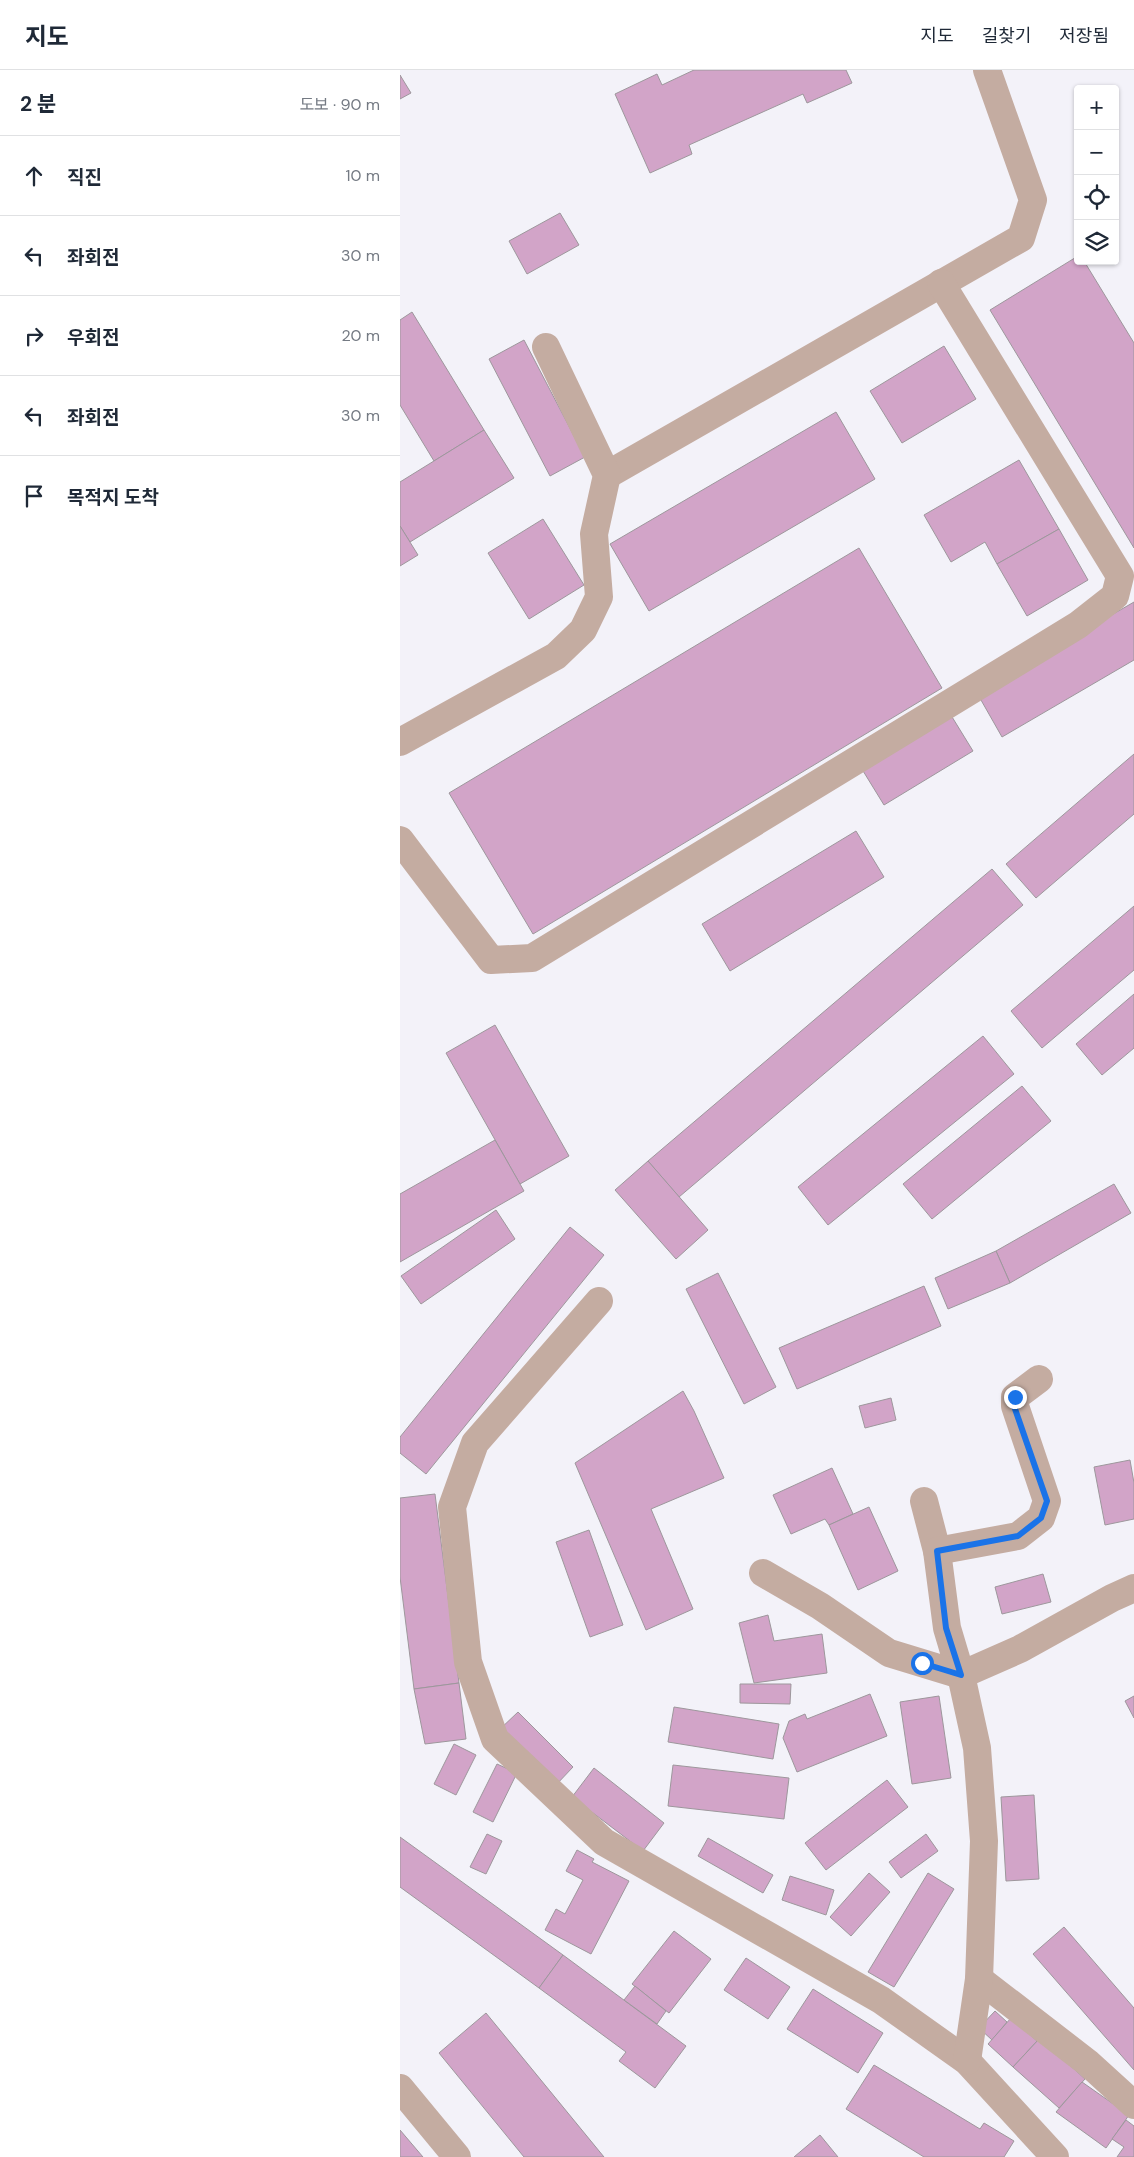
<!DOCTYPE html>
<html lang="ko">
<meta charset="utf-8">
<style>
body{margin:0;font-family:"DM Sans","Noto Sans KR",sans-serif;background:#f6f6f7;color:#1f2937}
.controls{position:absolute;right:15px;top:15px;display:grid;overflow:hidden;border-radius:5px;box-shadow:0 1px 4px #0004}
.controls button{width:45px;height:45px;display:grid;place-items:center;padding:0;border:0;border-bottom:1px solid #e0e1e3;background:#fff;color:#1f2937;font:25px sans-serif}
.stop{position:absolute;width:15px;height:15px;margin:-11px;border:4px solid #1a73e8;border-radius:50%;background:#fff}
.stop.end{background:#1a73e8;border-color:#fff;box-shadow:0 1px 5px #0008}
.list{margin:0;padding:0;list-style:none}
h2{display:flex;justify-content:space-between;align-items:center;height:65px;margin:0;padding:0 20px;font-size:21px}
h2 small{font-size:16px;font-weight:400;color:#747a83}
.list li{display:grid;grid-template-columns:32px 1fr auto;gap:15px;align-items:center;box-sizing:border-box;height:80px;padding:0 20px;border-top:1px solid #e0e1e3}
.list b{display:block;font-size:19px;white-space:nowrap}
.list em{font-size:16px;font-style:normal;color:#747a83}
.icon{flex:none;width:28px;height:28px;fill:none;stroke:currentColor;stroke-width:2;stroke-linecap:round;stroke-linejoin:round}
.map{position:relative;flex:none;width:734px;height:2087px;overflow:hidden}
header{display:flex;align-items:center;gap:30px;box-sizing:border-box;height:70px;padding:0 25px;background:#fff;border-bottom:1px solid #e0e1e3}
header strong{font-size:24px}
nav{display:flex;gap:28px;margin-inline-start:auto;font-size:18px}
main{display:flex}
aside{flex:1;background:#fff}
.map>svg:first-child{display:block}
</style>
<header>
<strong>지도</strong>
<nav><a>지도</a><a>길찾기</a><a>저장됨</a></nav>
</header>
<main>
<aside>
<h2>2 분<small>도보 · 90 m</small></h2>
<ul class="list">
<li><svg class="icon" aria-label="ahead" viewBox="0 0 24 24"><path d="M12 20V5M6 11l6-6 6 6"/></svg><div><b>직진</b></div><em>10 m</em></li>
<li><svg class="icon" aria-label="left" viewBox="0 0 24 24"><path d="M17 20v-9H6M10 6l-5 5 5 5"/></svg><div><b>좌회전</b></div><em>30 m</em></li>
<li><svg class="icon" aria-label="right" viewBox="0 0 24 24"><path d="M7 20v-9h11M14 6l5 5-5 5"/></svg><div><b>우회전</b></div><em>20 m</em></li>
<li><svg class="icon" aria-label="left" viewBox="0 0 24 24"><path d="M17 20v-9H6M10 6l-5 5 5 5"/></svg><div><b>좌회전</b></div><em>30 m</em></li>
<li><svg class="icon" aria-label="arrive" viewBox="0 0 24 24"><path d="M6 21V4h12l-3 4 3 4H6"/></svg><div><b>목적지 도착</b></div></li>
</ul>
</aside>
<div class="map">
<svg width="734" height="2087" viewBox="0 0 734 2087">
<rect width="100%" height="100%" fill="#f3f2f9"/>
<g fill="#d2a4c8" stroke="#9d979c">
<path d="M294 0H446L452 13 407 33 403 24 289 75 292 84 250 103 215 24 257 4 262 15Z"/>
<path d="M0 5 11 23 0 29Z"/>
<path d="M160 143 179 175 127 204 109 171Z"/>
<path d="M678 186V191H684L734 273V478L590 240Z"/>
<path d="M12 242 84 360 34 391 0 335V250Z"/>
<path d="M124 270 185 387 150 406 89 289Z"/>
<path d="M544 276 576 329 502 373 470 321Z"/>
<path d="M436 342 475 409 249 541 210 474Z"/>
<path d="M84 360 114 408 10 472 0 456V412Z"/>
<path d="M619 390 659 459 597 494 585 472 551 492 524 445Z"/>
<path d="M143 449 184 515 129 549 88 483Z"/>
<path d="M0 456 18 485 0 496Z"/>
<path d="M659 459 688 510 627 546 597 494Z"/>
<path d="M459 478 542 618 133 864 49 723Z"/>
<path d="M734 532V590L602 667 577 623Z"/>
<path d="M549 642 573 681 484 735 460 696Z"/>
<path d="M734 684V744L636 828 606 794Z"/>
<path d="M456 761 484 807 330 901 302 854Z"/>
<path d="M592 799 623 835 279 1127 248 1091Z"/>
<path d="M734 836V900L642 978 611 941Z"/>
<path d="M734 924V978L702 1005 676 974Z"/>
<path d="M95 955 169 1086 120 1114 46 983Z"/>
<path d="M583 966 614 1004 428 1155 398 1117Z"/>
<path d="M622 1016 651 1051 532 1149 503 1114Z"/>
<path d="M95 1070 124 1121 0 1192V1124Z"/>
<path d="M248 1091 308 1160 276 1189 215 1120Z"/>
<path d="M714 1114 731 1143 610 1213 596 1181Z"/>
<path d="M96 1140 115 1169 21 1234 1 1206Z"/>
<path d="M170 1157 204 1185 26 1404 0 1383V1367Z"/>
<path d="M596 1181 610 1213 548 1239 535 1208Z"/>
<path d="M318 1203 376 1317 344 1334 286 1219Z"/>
<path d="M524 1216 541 1256 397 1319 379 1278Z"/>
<path d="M283 1321 294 1341 324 1408 251 1439 293 1539 246 1560 175 1393Z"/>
<path d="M491 1328 496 1350 465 1358 459 1336Z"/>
<path d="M730 1390 734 1413V1449L705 1455 694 1397Z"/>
<path d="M432 1398 453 1444 429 1455 425 1449 391 1464 373 1425Z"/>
<path d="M35 1424 59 1613 14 1619 0 1507V1428Z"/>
<path d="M469 1437 498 1501 458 1520 429 1455Z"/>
<path d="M189 1460 223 1555 190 1567 156 1472Z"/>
<path d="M643 1504 651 1532 602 1544 595 1517Z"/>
<path d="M368 1545 374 1571 422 1564 427 1603 354 1613 339 1553Z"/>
<path d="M59 1613 66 1669 25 1674 14 1619Z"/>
<path d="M340 1614H391L390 1634 340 1633Z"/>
<path d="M470 1624 487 1666 397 1702 383 1668 389 1651 405 1644 407 1649Z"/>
<path d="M539 1626 551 1708 512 1714 500 1632Z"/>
<path d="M734 1626V1648L725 1631Z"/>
<path d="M274 1637 379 1654 373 1689 268 1672Z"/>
<path d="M118 1642 173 1697 155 1716 98 1661Z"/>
<path d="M54 1674 76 1685 56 1725 34 1714Z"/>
<path d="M97 1694 117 1703 93 1752 73 1742Z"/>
<path d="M273 1695 389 1708 384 1749 268 1736Z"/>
<path d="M194 1698 264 1753 243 1781 172 1727Z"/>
<path d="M487 1710 508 1737 426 1800 405 1773Z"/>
<path d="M634 1725 639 1809 606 1811 601 1727Z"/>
<path d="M87 1764 102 1771 86 1804 70 1797Z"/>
<path d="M526 1764 538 1781 501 1808 489 1792Z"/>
<path d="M0 1767 163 1885 139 1918 0 1817Z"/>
<path d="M308 1768 373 1805 363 1823 298 1786Z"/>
<path d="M177 1780 194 1789 192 1792 229 1811 191 1884 145 1860 156 1839 165 1844 183 1810 166 1801Z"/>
<path d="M469 1803 490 1822 451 1866 430 1847Z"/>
<path d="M528 1803 554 1819 494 1917 468 1902Z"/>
<path d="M390 1806 434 1820 426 1845 382 1830Z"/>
<path d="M664 1857 734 1938V2000L633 1884Z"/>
<path d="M274 1861 311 1889 269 1943 232 1914Z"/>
<path d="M163 1885 286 1976 255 2018 219 1991 226 1982 139 1918Z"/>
<path d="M346 1888 390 1917 368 1949 324 1920Z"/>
<path d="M235 1916 266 1941 257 1954 224 1930Z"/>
<path d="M413 1919 483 1963 458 2003 387 1959Z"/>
<path d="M595 1941 607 1952 592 1970 579 1958Z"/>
<path d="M86 1943 204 2087H124L39 1983Z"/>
<path d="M611 1948 637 1971 613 1997 588 1974Z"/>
<path d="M640 1968 685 2009 659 2038 613 1997Z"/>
<path d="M474 1995 580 2059 584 2053 614 2071 604 2087H524L446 2039Z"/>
<path d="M682 2012 729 2045 706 2078 656 2042Z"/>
<path d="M726 2050 734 2056V2087H717L724 2077 712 2069Z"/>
<path d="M0 2060 23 2087H0Z"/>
<path d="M420 2065 438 2087H394Z"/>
</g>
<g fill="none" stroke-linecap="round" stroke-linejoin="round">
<g stroke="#c4aca1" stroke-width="28">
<path d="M207 405 621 168 633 130 587 0"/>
<path d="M0 672 156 586 183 560 199 527 194 464 207 405 146 277"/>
<path d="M0 770 91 890 132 888 678 555 715 526 720 506 541 213"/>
<path d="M199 1231 75 1373 52 1437 68 1592 95 1669 204 1772 481 1930 567 1991 655 2087"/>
<path d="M524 1431 537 1481 547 1558 561 1605"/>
<path d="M537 1481 618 1466 641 1448 647 1431 615 1336V1327L639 1309"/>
<path d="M363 1503 420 1536 489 1583 561 1605"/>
<path d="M579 1909 688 1993 734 2035"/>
<path d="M567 1991 579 1909 584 1771 577 1678 561 1605 620 1579 712 1528 734 1518"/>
<path d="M0 2018 57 2087"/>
</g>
</g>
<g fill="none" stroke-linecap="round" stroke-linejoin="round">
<path stroke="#1a73e8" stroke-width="6" d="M522 1593 561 1605 546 1558 537 1481 618 1466 641 1448 647 1431 614 1336 615 1327"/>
</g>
</svg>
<div class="controls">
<button>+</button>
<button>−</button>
<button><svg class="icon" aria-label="locate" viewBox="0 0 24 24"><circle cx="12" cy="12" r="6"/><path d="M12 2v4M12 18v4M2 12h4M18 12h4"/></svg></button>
<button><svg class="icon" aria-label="layers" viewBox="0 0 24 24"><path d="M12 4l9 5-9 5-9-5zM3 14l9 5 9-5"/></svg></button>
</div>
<div class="stop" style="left:522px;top:1593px"></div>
<div class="stop end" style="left:615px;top:1327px"></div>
</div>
</main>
